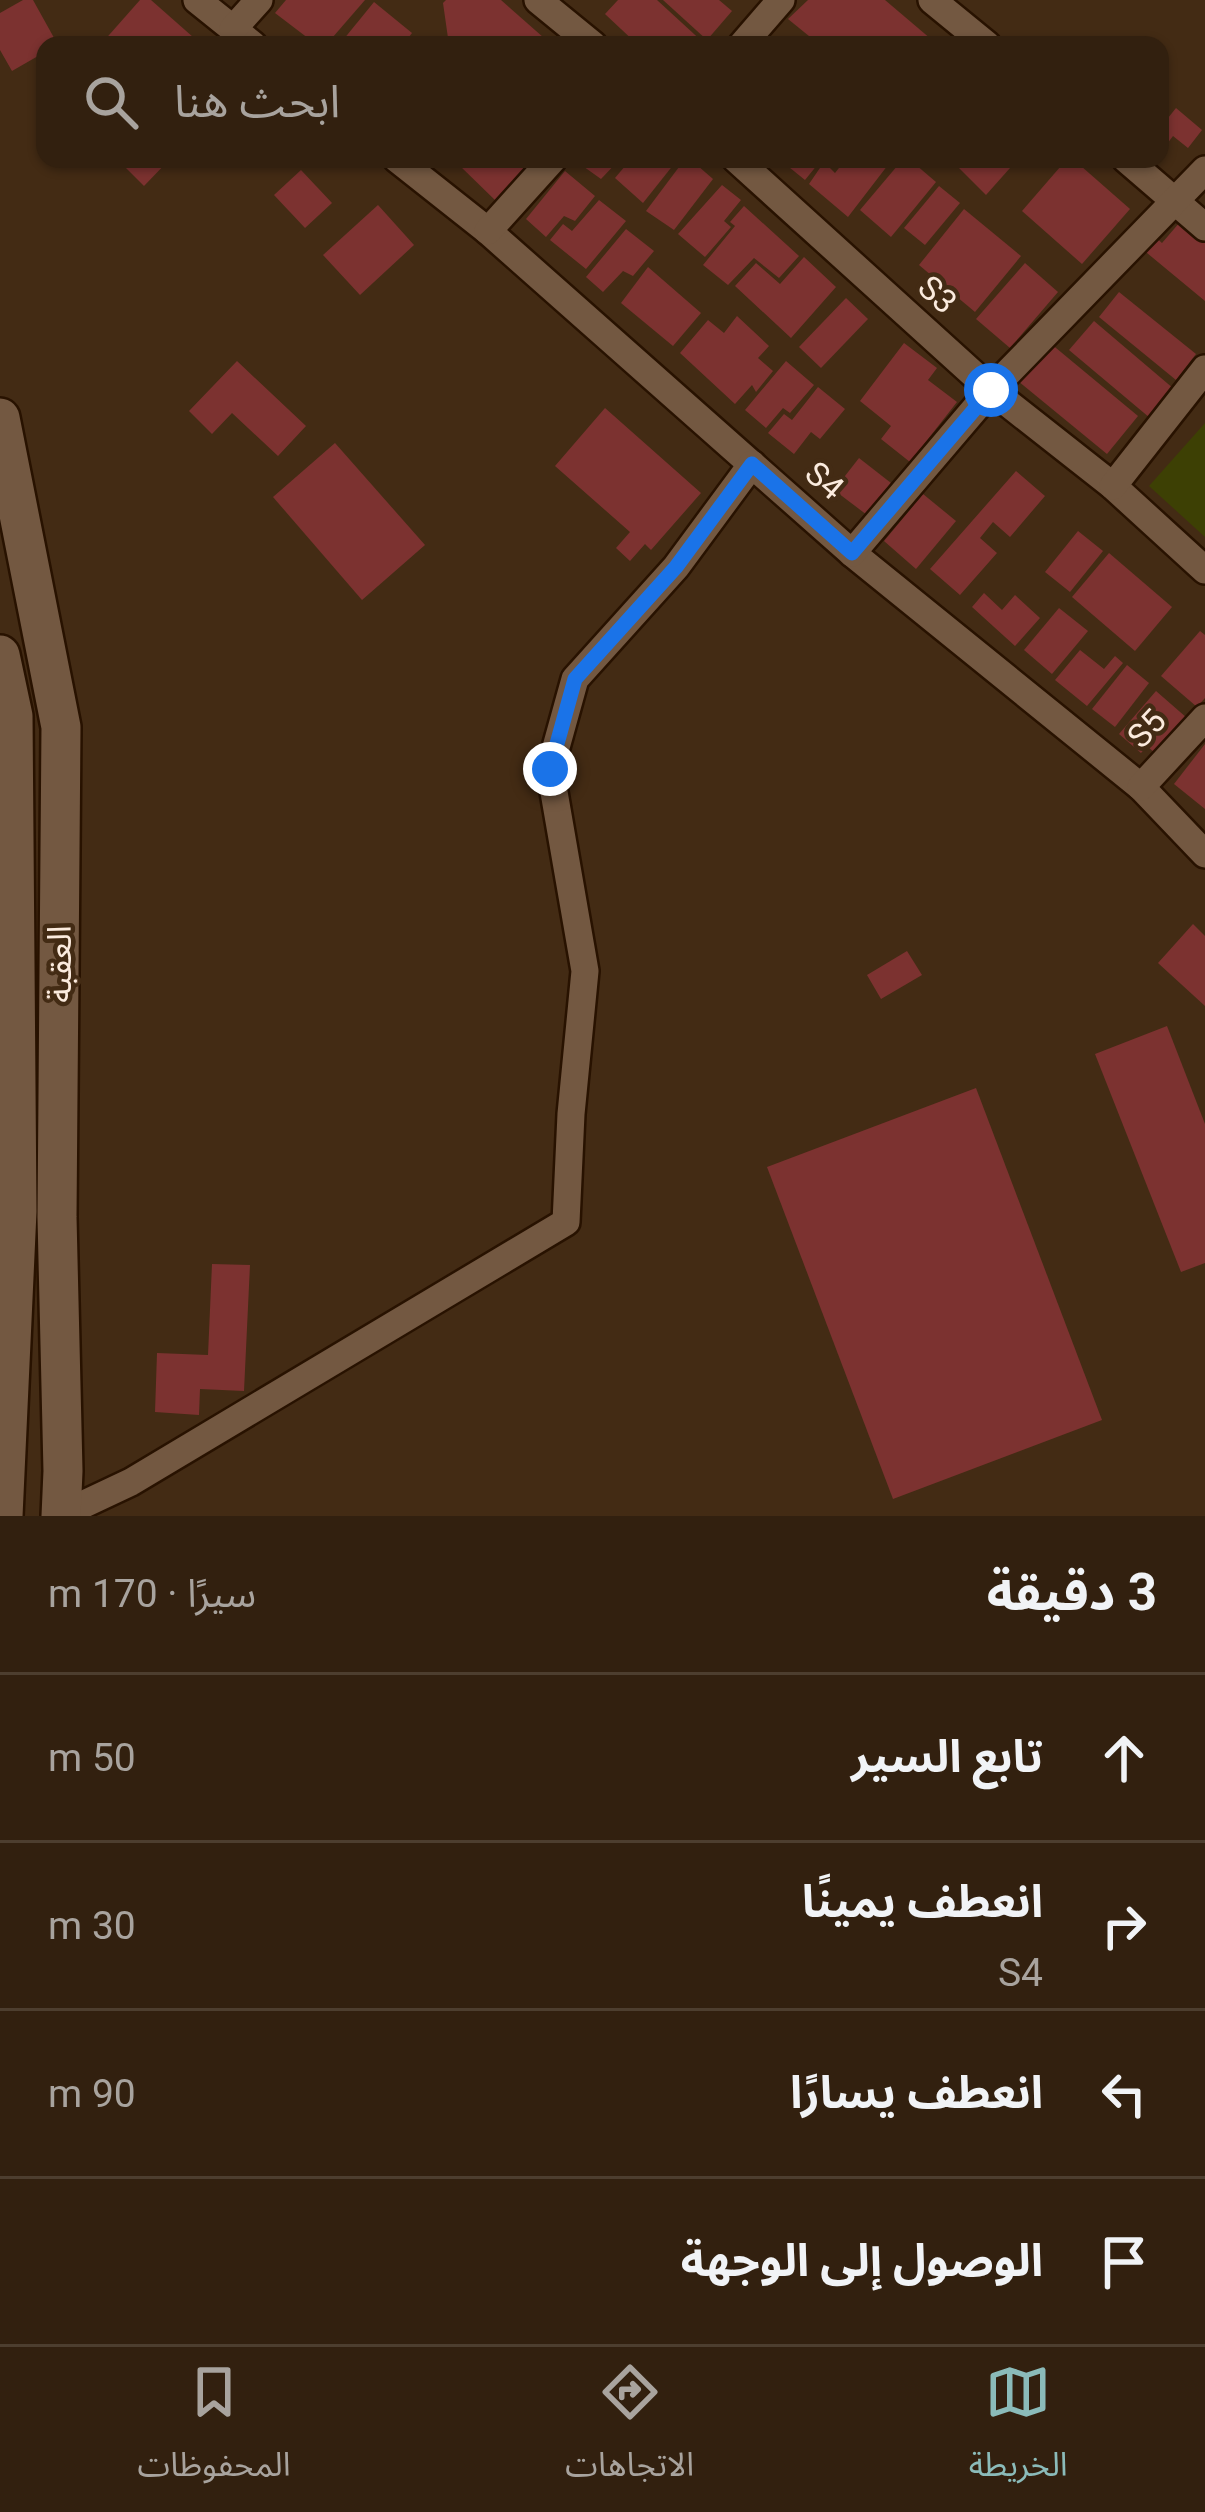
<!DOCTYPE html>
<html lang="ar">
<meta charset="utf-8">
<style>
body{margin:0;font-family:Roboto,"Noto Sans Arabic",sans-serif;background:#3a2818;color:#f1f3f6;direction:rtl}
.stop{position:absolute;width:36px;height:36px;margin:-27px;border:9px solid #1a73e8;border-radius:50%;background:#fff}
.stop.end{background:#1a73e8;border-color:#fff;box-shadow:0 3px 12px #0008}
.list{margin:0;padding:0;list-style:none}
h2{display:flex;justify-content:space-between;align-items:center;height:156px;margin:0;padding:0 48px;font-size:51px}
h2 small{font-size:39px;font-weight:400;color:#a8a39e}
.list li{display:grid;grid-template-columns:78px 1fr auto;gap:36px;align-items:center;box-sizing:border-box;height:168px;padding:0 48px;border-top:3px solid #4d3e2f}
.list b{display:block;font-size:45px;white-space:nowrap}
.list p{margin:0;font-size:39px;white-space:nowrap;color:#a8a39e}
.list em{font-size:39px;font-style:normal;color:#a8a39e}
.icon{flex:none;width:66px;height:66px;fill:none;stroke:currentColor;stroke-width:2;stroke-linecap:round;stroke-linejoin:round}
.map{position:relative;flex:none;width:1205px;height:1516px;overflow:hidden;direction:ltr}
.search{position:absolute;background:#32200f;box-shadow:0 3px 9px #0004;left:36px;right:36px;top:36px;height:132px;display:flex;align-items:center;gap:30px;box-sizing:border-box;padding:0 42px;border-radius:24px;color:#a8a39e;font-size:45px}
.sheet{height:828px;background:#32200f}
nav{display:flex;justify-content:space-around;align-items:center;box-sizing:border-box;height:168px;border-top:3px solid #4d3e2f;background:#32200f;font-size:33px;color:#a8a39e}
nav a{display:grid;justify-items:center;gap:6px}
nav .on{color:#8bbbb9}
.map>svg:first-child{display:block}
</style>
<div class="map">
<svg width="1205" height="1516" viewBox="0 0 1205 1516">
<rect width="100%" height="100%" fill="#432b14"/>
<path fill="#3d4004" d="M1205 423V537L1149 486Z"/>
<g fill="#7c3230">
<path d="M23 0H33L58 45H45V52L12 71 0 50V13Z"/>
<path d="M140 0H151L202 45H104L102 43Z"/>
<path d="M286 0H365L326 45H317L275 13Z"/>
<path d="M446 0H501L552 45H449L443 3Z"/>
<path d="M618 0H657L706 45H638L605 14Z"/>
<path d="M663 0H719L732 11 707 40Z"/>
<path d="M808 0H885L938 45H820L788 19Z"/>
<path d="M374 2 412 33 403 45H339Z"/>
<path d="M1176 108 1202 130 1188 148 1173 136 1167 144 1160 139V128Z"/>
<path d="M117 159H170L144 186Z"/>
<path d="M462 159H535L499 204 458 164Z"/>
<path d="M573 159H620L601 179Z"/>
<path d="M631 159H678L643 203 615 178Z"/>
<path d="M685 159H690L713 179 674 230 646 211Z"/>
<path d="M779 159H822L805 180Z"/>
<path d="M846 159 891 161 848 217 809 184 824 162 835 173Z"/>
<path d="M903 159H909L936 182 891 237 860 210Z"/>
<path d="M950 159H1018L986 195Z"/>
<path d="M1067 159H1073L1130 209 1082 264 1022 211Z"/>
<path d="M301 170 332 203 305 228 274 195Z"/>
<path d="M565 171 595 196 575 221 564 216 546 237 526 219Z"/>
<path d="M722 185 741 200 724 221 731 227 705 257 678 234Z"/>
<path d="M939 186 960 203 925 245 904 228Z"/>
<path d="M599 200 626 221 586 269 550 240 563 224 572 231Z"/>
<path d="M378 205 414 245 360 295 323 255Z"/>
<path d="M744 206 799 256 779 278 754 258 728 285 703 265 735 226 730 222Z"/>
<path d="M964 209 1021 256 975 312 919 265Z"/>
<path d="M1180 222 1205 243V301L1141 248 1152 234 1162 243Z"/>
<path d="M626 229 654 251 633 276 623 271 603 292 586 277Z"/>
<path d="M804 257 836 287 791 338 735 286 756 263 780 284Z"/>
<path d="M1025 263 1058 292 1010 348 976 319Z"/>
<path d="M648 267 701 313 673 346 621 303Z"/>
<path d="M1119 292 1196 354 1176 380 1099 317Z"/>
<path d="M846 298 868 319 821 368 799 347Z"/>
<path d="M737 316 769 346 758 358 773 371 756 392 752 385 735 404 680 353 708 320 724 333Z"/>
<path d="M1094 321 1174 389 1150 418 1069 350Z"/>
<path d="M904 343 937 368 928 380 957 402 910 462 881 439 891 426 860 401Z"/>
<path d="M1050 343 1138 416 1107 454 1018 381Z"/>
<path d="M237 361 306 426 278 456 232 413 212 434 189 411Z"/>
<path d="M786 361 814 385 790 413 783 408 766 428 745 410Z"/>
<path d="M818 387 845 409 820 439 811 432 794 454 768 433 784 414 792 420Z"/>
<path d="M605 408 701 493 651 550 645 544 630 561 616 548 630 532 555 466Z"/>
<path d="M335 443 425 545 362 600 273 497Z"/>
<path d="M859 458 891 483 867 515 834 490Z"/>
<path d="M1016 471 1045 496 1010 537 993 522 980 538 997 553 960 595 930 569Z"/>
<path d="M923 494 956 521 916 569 884 541Z"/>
<path d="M1078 531 1103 551 1070 592 1045 572Z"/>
<path d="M1109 553 1172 607 1135 651 1072 597Z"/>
<path d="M984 593 1002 610 1015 595 1040 618 1015 646 972 607Z"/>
<path d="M1059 608 1088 631 1052 674 1024 650Z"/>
<path d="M1200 631 1205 635V698L1197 707 1161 676Z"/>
<path d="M1080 650 1104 669 1115 656 1123 663 1087 706 1055 680Z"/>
<path d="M1127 665 1149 683 1115 727 1092 709Z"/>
<path d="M1156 691 1187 718 1156 754 1147 746 1141 753 1119 734Z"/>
<path d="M1205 744V809L1174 784Z"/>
<path d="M1193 924 1205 936V1006L1158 963Z"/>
<path d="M907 951 922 975 881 999 867 975Z"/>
<path d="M1167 1026 1205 1124V1263L1181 1272 1095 1054Z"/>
<path d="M976 1088 1102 1420 893 1499 767 1167Z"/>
<path d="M212 1264 250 1265 244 1391 200 1389 199 1415 155 1412 157 1353 208 1355Z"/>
</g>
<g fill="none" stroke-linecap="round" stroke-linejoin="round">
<g stroke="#281200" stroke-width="32">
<g id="minor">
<path d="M197 0 253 45"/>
<path d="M538 0 593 45"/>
<path d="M932 0 987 45"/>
<path d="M233 29 259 0"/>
<path d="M742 45 781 0"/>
<path d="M397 159 488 231 852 553 1141 787 1205 854"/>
<path d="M736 159 991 390 1113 486 1205 570"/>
<path d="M1126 159 1205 227"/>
<path d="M488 231 553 159"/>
<path d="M1113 486 1205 369"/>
<path d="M852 553 991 390 1205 170"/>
<path d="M1141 787 1205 718"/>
<path d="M61 1515 131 1482 566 1222 571 1114 585 971 550 769 575 679 676 567 752 464"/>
</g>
</g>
<g stroke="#281200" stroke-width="44">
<g id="secondary">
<path d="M0 418 61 727 57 1217 63 1471 61 1516"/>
<path d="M0 655 13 716 17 1211 3 1516"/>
</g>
</g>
<use href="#minor" stroke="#735841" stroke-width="27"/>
<use href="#secondary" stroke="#735841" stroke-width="39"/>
</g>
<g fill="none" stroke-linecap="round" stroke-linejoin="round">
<path stroke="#1a73e8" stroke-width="15" d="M550 769 575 679 676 567 752 464 852 553 991 390"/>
</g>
<g text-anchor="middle" stroke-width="9" stroke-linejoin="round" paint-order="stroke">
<g font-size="33" fill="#fbebde" stroke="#432b14">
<text transform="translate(938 294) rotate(42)" y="12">S3</text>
<text transform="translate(825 480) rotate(41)" y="12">S4</text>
<text transform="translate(1146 728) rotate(-47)" y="12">S5</text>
<text transform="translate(59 964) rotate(-90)" y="12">العقبة</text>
</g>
</g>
</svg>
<div class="stop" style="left:991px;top:390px"></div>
<div class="stop end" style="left:550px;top:769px"></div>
<div class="search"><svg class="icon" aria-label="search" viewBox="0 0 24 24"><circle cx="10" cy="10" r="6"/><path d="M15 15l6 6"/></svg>ابحث هنا</div>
</div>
<section class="sheet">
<h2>3 دقيقة<small>سيرًا · 170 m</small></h2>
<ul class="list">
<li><svg class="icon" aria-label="ahead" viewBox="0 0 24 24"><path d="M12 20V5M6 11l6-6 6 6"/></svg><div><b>تابع السير</b></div><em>50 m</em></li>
<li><svg class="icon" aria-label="right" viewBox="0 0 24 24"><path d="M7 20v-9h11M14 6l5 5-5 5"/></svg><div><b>انعطف يمينًا</b><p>S4</p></div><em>30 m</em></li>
<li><svg class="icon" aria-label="left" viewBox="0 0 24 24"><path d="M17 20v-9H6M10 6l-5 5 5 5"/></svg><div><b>انعطف يسارًا</b></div><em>90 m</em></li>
<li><svg class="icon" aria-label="arrive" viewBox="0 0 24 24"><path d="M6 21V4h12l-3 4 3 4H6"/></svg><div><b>الوصول إلى الوجهة</b></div></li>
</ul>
</section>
<nav>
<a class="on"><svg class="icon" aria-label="map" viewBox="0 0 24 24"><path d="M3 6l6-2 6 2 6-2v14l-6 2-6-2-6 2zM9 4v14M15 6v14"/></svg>الخريطة</a>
<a><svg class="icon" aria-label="directions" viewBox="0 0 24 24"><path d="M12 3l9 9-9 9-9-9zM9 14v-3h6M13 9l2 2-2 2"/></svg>الاتجاهات</a>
<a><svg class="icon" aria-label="saved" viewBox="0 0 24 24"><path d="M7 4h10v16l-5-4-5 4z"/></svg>المحفوظات</a>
</nav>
